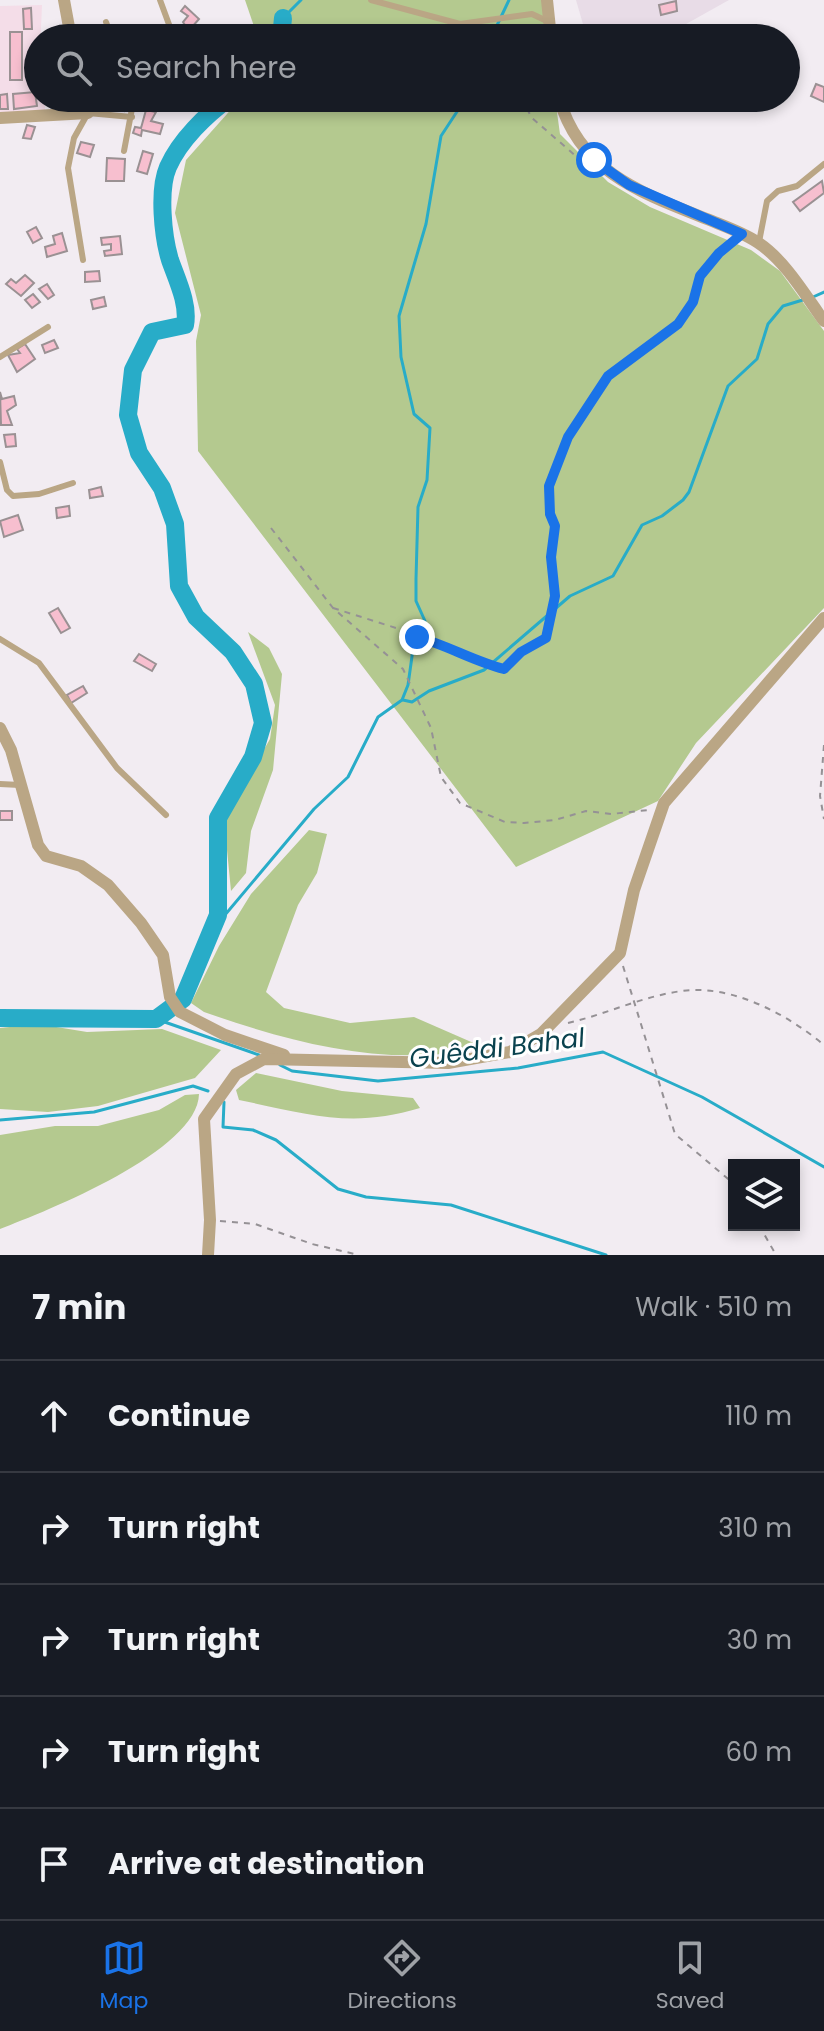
<!DOCTYPE html>
<meta charset="utf-8">
<style>
body{margin:0;font-family:Poppins,sans-serif;background:#242831;color:#f1f3f6}
.controls{position:absolute;right:24px;bottom:24px;display:grid;overflow:hidden;border-radius:0px;box-shadow:0 4px 12px #0003}
.controls button{width:72px;height:72px;display:grid;place-items:center;padding:0;border:0;border-bottom:2px solid #363941;background:#171b24;color:#f1f3f6;font:40px sans-serif}
.stop{position:absolute;width:24px;height:24px;margin:-18px;border:6px solid #1a73e8;border-radius:50%;background:#fff}
.stop.end{background:#1a73e8;border-color:#fff;box-shadow:0 2px 8px #0008}
.list{margin:0;padding:0;list-style:none}
h2{display:flex;justify-content:space-between;align-items:center;height:104px;margin:0;padding:0 32px;font-size:34px}
h2 small{font-size:26px;font-weight:400;color:#9ea1a6}
.list li{display:grid;grid-template-columns:52px 1fr auto;gap:24px;align-items:center;box-sizing:border-box;height:112px;padding:0 32px;border-top:2px solid #363941}
.list b{display:block;font-size:30px;white-space:nowrap}
.list em{font-size:26px;font-style:normal;color:#9ea1a6}
.icon{flex:none;width:44px;height:44px;fill:none;stroke:currentColor;stroke-width:2;stroke-linecap:round;stroke-linejoin:round}
.map{position:relative;flex:none;width:824px;height:1255px;overflow:hidden}
.search{position:absolute;background:#171b24;box-shadow:0 4px 12px #0003;left:24px;right:24px;top:24px;height:88px;display:flex;align-items:center;gap:20px;box-sizing:border-box;padding:0 28px;border-radius:44px;color:#9ea1a6;font-size:30px}
.sheet{height:664px;background:#171b24}
nav{display:flex;justify-content:space-around;align-items:center;box-sizing:border-box;height:112px;border-top:2px solid #363941;background:#171b24;font-size:22px;color:#9ea1a6}
nav a{display:grid;justify-items:center;gap:4px}
nav .on{color:#1a73e8}
.map>svg:first-child{display:block}
</style>
<div class="map">
<svg width="824" height="1255" viewBox="0 0 824 1255">
<rect width="100%" height="100%" fill="#f2ecf2"/>
<path fill="#e8dce7" d="M576 0H729L661 38H587Z"/>
<path fill="#f4dde8" d="M42 5 38 98H45V111L0 114V6Z"/>
<g fill="#b4c98f">
<path d="M245 0H544L547 38H258Z"/>
<path d="M249 98H555L560 134 608 182 650 207 751 250 780 271 824 331V608L696 743 658 801 516 867 198 451 196 341 201 315 175 213 186 160 235 105Z"/>
<path d="M248 632 269 648 282 674 273 770 251 831 246 873 231 891 224 819 270 739 275 705Z"/>
<path d="M309 830 327 834 317 873 298 905 266 992 284 1008 350 1023 414 1017 485 1048C387 1068 296 1044 204 1012L191 1003 219 946 251 894Z"/>
<path d="M38 1024 87 1032 162 1029 221 1050 195 1078 98 1106 48 1112 0 1109V1028Z"/>
<path d="M256 1073 342 1091 413 1098 420 1108C351 1129 308 1114 239 1100L236 1090Z"/>
<path d="M199 1094C198 1151 47 1211 0 1229V1135L55 1126H98L159 1110 185 1095Z"/>
</g>
<g fill="none" stroke-linecap="round" stroke-linejoin="round">
<g stroke="#28acc8" stroke-width="3">
<path d="M283 18 301 0"/>
<path d="M491 38 509 0"/>
<path d="M813 297 824 292"/>
<path d="M403 700 412 702 429 691 484 670 570 596 613 576 642 525 662 516 683 500 689 492 728 386 757 359 768 324 783 306 806 299"/>
<path d="M214 928 314 809 348 777 378 717 402 700 408 685 414 642 425 621 416 601V579L418 507 427 480 430 428 414 414 401 357 399 316 426 224 441 136 466 98"/>
<path d="M156 1019 259 1055"/>
<path d="M280 1065 292 1071 378 1081 518 1068 603 1052 702 1097 824 1167"/>
<path d="M224 1102 223 1127 253 1130 276 1140 338 1189 366 1197 451 1205 606 1255"/>
<path d="M0 1120 94 1112 193 1086 208 1091"/>
</g>
<g stroke="#28acc8" stroke-width="18">
<path d="M281 38 283 18"/>
<path d="M0 1018 156 1019 183 999 218 915V818L253 757 263 723 254 684 233 652 196 617 179 586 175 524 162 488 139 453 128 415 133 370 152 332 185 325C189 304 177 280 170 260 163 237 158 190 168 167 180 140 206 115 229 98"/>
</g>
</g>
<g fill="#f7bfcf" stroke="#9a9193" stroke-width="2">
<path d="M676 1 677 11 661 15 659 5Z"/>
<path d="M185 6 199 19 192 27 196 31 192 36 183 22 188 16 181 11Z"/>
<path d="M31 8 32 29H24L23 9Z"/>
<rect x="10" y="32" width="12" height="48"/>
<path d="M816 84 824 87V102L811 96Z"/>
<path d="M35 92 37 106 14 109 13 94Z"/>
<path d="M7 94 8 109H0V95Z"/>
<path d="M108 98H119L118 102 125 103 124 111 107 107Z"/>
<path d="M146 110 156 112 151 121 163 124 160 134 142 130 141 136 133 133 135 127 141 128Z"/>
<path d="M27 125 35 127 31 139 23 138Z"/>
<path d="M81 142 94 145 90 157 77 153Z"/>
<path d="M143 151 153 154 147 174 137 171Z"/>
<path d="M107 158 125 159 124 181H106Z"/>
<path d="M822 181 824 193 800 211 793 202Z"/>
<path d="M36 227 42 238 33 243 27 232Z"/>
<path d="M62 233 67 251 47 257 45 247 55 244 53 236Z"/>
<path d="M120 236 122 254 105 256 104 251 111 250V244L102 245 101 238Z"/>
<path d="M99 271 100 281 85 282V272Z"/>
<path d="M25 275 34 283 21 296 6 284 11 279 16 283Z"/>
<path d="M47 284 54 295 48 299 39 289Z"/>
<path d="M33 294 40 302 32 308 25 300Z"/>
<path d="M104 297 106 306 93 309 91 300Z"/>
<path d="M54 340 58 348 45 353 42 345Z"/>
<path d="M25 344 35 359 17 372 8 355 20 353 17 349Z"/>
<path d="M0 392 2 399 14 396 16 405 7 411 12 425H1Z"/>
<path d="M15 434 16 446 6 447 4 435Z"/>
<path d="M101 487 103 496 90 498 89 490Z"/>
<path d="M69 506 70 516 57 518 56 508Z"/>
<path d="M18 515 23 530 4 537 0 521Z"/>
<path d="M58 608 70 628 61 633 49 613Z"/>
<path d="M139 654 156 664 152 671 134 661Z"/>
<path d="M83 686 87 693 71 703 67 695Z"/>
<rect x="0" y="811" width="12" height="9"/>
</g>
<g fill="none" stroke-linecap="round" stroke-linejoin="round">
<g stroke="#959195" stroke-width="2" stroke-dasharray="6 6" stroke-linecap="butt">
<path d="M454 32 463 38"/>
<path d="M521 98 532 118 577 157"/>
<path d="M271 528 333 608 403 669 431 728 441 777 460 803 505 822 524 823 555 820 586 811 611 814 649 810"/>
<path d="M333 608 437 641 465 658 504 669 521 652 546 638 555 596 551 557 555 526 550 514 549 486 568 437 608 376 678 324 693 302 700 276 733 240"/>
<path d="M824 745 820 796 824 819"/>
<path d="M623 966 675 1134 734 1184"/>
<path d="M568 1023C607 1014 643 996 682 991 731 984 787 1014 824 1045"/>
<path d="M220 1221 255 1224 312 1244 359 1255"/>
<path d="M759 1225 776 1255"/>
</g>
<g stroke="#baa685" stroke-width="6">
<path d="M160 0 174 38"/>
<path d="M371 0 460 24 532 14 549 22"/>
<path d="M106 22 112 38"/>
<path d="M124 151 134 98"/>
<path d="M759 242 767 201 778 191 797 186 824 164"/>
<path d="M83 260 68 168 74 138 88 113 132 117"/>
<path d="M0 357 48 327"/>
<path d="M0 462 7 490 13 496 39 494 73 483"/>
<path d="M0 639 39 663 117 768 166 815"/>
<path d="M0 784 20 785"/>
</g>
<g stroke="#baa685" stroke-width="12">
<path d="M64 0 71 38"/>
<path d="M547 0 551 38"/>
<path d="M559 98C580 172 641 193 707 219 724 226 742 232 757 242 785 260 805 295 824 321"/>
<path d="M0 118 88 113V98"/>
<path d="M0 728 11 750 38 845 46 856 81 866 108 885 141 923 163 955 170 997 180 1012 225 1035 284 1055"/>
<path d="M208 1255 210 1220 204 1119 236 1074 264 1059 448 1063 510 1052 541 1034 620 953 634 890 664 803 824 618"/>
</g>
</g>
<g fill="none" stroke-linecap="round" stroke-linejoin="round">
<path stroke="#1a73e8" stroke-width="10" d="M417 637C447 645 473 661 504 669L521 652 546 638 555 596 551 557 555 526 550 514 549 486 568 437 608 376 678 324 693 302 700 276 719 253 742 234 629 185 594 160"/>
</g>
<g text-anchor="middle" stroke-width="6" stroke-linejoin="round" paint-order="stroke">
<g font-size="26" font-style="italic" fill="#0a424e" stroke="#fff">
<text transform="translate(497 1048) rotate(-7)" y="9">Guêddi Bahal</text>
</g>
</g>
</svg>
<div class="controls">
<button><svg class="icon" aria-label="layers" viewBox="0 0 24 24"><path d="M12 4l9 5-9 5-9-5zM3 14l9 5 9-5"/></svg></button>
</div>
<div class="stop" style="left:594px;top:160px"></div>
<div class="stop end" style="left:417px;top:637px"></div>
<div class="search"><svg class="icon" aria-label="search" viewBox="0 0 24 24"><circle cx="10" cy="10" r="6"/><path d="M15 15l6 6"/></svg>Search here</div>
</div>
<section class="sheet">
<h2>7 min<small>Walk · 510 m</small></h2>
<ul class="list">
<li><svg class="icon" aria-label="ahead" viewBox="0 0 24 24"><path d="M12 20V5M6 11l6-6 6 6"/></svg><div><b>Continue</b></div><em>110 m</em></li>
<li><svg class="icon" aria-label="right" viewBox="0 0 24 24"><path d="M7 20v-9h11M14 6l5 5-5 5"/></svg><div><b>Turn right</b></div><em>310 m</em></li>
<li><svg class="icon" aria-label="right" viewBox="0 0 24 24"><path d="M7 20v-9h11M14 6l5 5-5 5"/></svg><div><b>Turn right</b></div><em>30 m</em></li>
<li><svg class="icon" aria-label="right" viewBox="0 0 24 24"><path d="M7 20v-9h11M14 6l5 5-5 5"/></svg><div><b>Turn right</b></div><em>60 m</em></li>
<li><svg class="icon" aria-label="arrive" viewBox="0 0 24 24"><path d="M6 21V4h12l-3 4 3 4H6"/></svg><div><b>Arrive at destination</b></div></li>
</ul>
</section>
<nav>
<a class="on"><svg class="icon" aria-label="map" viewBox="0 0 24 24"><path d="M3 6l6-2 6 2 6-2v14l-6 2-6-2-6 2zM9 4v14M15 6v14"/></svg>Map</a>
<a><svg class="icon" aria-label="directions" viewBox="0 0 24 24"><path d="M12 3l9 9-9 9-9-9zM9 14v-3h6M13 9l2 2-2 2"/></svg>Directions</a>
<a><svg class="icon" aria-label="saved" viewBox="0 0 24 24"><path d="M7 4h10v16l-5-4-5 4z"/></svg>Saved</a>
</nav>
